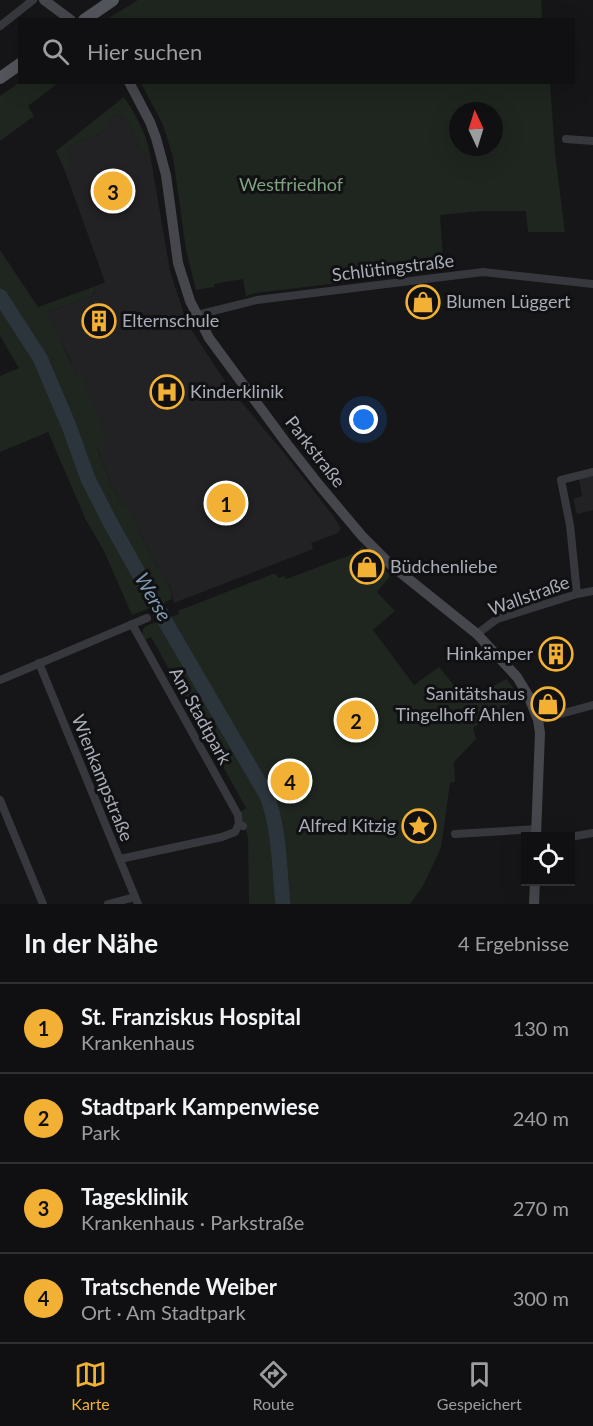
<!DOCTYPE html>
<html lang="de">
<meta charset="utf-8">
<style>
body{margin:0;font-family:Lato,sans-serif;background:#19191b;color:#f1f3f6}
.controls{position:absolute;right:18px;bottom:18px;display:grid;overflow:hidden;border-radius:0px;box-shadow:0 6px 24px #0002}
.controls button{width:54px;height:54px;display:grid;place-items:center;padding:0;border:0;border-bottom:2px solid #303032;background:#101012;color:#f1f3f6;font:30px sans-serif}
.compass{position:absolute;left:449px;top:102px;width:54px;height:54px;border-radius:50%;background:#101012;box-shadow:0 6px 24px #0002;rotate:356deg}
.you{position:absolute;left:364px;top:420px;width:21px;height:21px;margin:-15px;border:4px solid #fff;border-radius:50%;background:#1a73e8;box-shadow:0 0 0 9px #1a73e833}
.badge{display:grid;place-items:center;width:39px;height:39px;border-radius:50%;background:#f2b134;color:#111;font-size:20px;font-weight:700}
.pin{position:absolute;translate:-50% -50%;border:3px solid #fff;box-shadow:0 2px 6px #0006}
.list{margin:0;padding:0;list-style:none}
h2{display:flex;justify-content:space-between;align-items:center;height:78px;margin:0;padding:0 24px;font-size:26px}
h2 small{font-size:20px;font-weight:400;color:#9c9d9f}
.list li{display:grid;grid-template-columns:39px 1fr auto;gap:18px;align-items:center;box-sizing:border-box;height:90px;padding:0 24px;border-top:2px solid #303032}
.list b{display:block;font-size:22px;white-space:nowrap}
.list p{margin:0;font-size:20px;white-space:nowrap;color:#9c9d9f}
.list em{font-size:20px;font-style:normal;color:#9c9d9f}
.icon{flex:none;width:33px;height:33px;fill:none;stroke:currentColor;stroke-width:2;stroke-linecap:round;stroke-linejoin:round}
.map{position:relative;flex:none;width:593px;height:904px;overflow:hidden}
.search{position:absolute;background:#101012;box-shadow:0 6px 24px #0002;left:18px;right:18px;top:18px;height:66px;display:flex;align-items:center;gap:15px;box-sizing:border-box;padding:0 21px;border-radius:0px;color:#9c9d9f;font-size:22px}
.sheet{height:438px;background:#101012}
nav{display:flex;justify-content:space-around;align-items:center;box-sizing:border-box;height:84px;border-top:2px solid #303032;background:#101012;font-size:16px;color:#9c9d9f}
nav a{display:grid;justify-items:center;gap:3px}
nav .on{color:#f2b134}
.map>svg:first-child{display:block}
</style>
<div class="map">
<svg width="593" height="904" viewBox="0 0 593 904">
<rect width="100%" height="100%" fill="#161618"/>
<g fill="#222225">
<path d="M122 115 131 128 140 150 150 154 170 271 184 314 192 331 229 387 280 448 331 513 341 528 338 533 311 543 313 549 174 603 170 586 152 557 132 517 128 505 123 504 111 485 97 447 80 375 76 376 68 355 55 331 48 312 92 296 94 294 96 286 105 282 65 171 70 169 67 149 76 143 99 134 107 127 111 116Z"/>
<path d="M593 475V510L577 514 573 499 582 496 579 479Z"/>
</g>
<g fill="#1e261f" fill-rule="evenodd">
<path d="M138 0H541L542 19H107Z"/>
<path d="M20 82 58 83 28 106 34 116 0 141V96Z"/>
<path d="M141 83H550L555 153 565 232H528L526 211H481L440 215 444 270 256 293 246 296 243 279 214 284V287L196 290 186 250 173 157 163 125ZM458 111H494V147H458Z"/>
<path d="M124 97C136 115 146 133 150 154L140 150 131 128 122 115 112 116 107 127 99 134 76 143 67 149 71 163 70 169 65 171 56 151Z"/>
<path d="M0 250 38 307 96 286 95 290 92 296 48 312C56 334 68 354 76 376L81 374 105 435C105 443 103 444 97 448L111 485 123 504 128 505C134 522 143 540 152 557 159 570 172 583 172 599L162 604 112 520 92 478 72 424 43 357 0 291Z"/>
<path d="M0 301 37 360 65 427 86 481 107 524 152 607 132 615 104 551 86 520 48 432 0 452V376L19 368 0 336Z"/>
<path d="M363 546 365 556 391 575 377 592 395 611 373 630 414 685 439 667 467 701 506 679 517 692V698L473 728 476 739 454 762 455 782 450 783 441 848 423 886 410 904H287C285 868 284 829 272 795L169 618 179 614 178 611 273 574H275L279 578 284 576 286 579 353 554Z"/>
<path d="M161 621 263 798C277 831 275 869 278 904H249L248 837 240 812 246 808 151 637 145 640C137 625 150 625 161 621Z"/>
</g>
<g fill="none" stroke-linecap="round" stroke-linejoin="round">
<path stroke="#2c353c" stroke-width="15" d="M0 296 40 358 69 426 88 479 110 522 169 628 267 796C280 830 279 868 283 904"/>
<g stroke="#37383d" stroke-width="8">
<path d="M0 26 33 0"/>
<path d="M566 139 593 141"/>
<path d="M197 315 257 300 483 272 593 284"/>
<path d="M577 594 570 525 561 480 593 472"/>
<path d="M132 624 238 815 239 824 243 826"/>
<path d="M477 634 497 619 577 594 593 591"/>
<path d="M39 663 138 904"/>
<path d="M0 680 147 618"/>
<path d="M538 720 593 705"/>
<path d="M0 800 43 904"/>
<path d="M455 834 537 829"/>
<path d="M570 837 593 833"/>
<path d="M120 859 222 837 235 832 239 824"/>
<path d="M108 904 135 897"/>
</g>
<g stroke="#45474d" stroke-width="10">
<path d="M44 0 71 20"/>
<path d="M129 82 150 122 156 138 166 175 178 263 190 301 209 338 287 444 320 486 362 536 391 565 477 634 517 677 528 695 538 720 540 733 536 836"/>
<path d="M534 904 535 882"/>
</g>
<g stroke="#53555c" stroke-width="12">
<path d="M84 20 113 0"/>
<path d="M0 78 20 64"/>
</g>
</g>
<defs>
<g id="shop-ring" transform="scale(1.725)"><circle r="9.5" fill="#111113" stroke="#f2b134" stroke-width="1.5"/><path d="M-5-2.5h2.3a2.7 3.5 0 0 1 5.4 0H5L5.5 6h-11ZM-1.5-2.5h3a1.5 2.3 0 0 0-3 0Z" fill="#f2b134"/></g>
<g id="building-ring" transform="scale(1.725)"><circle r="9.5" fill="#111113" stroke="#f2b134" stroke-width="1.5"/><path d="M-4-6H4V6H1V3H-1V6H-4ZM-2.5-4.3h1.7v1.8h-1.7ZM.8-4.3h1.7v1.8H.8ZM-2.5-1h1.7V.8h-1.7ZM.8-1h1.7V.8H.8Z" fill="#f2b134"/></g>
<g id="hospital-ring" transform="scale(1.725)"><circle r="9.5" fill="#111113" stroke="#f2b134" stroke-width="1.5"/><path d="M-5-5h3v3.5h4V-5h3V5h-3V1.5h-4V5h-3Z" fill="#f2b134"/></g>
<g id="sight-ring" transform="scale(1.725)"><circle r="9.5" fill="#111113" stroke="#f2b134" stroke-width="1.5"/><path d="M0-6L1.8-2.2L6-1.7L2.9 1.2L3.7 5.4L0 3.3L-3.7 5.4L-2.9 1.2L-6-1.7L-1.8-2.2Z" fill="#f2b134"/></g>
</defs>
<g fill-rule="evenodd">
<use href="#shop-ring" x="423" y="302"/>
<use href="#building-ring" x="99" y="321"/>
<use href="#hospital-ring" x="167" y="392"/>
<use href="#shop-ring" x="367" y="567"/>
<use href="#building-ring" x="556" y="654"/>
<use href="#shop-ring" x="548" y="704"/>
<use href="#sight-ring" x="419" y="826"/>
</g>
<g text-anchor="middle" stroke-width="6" stroke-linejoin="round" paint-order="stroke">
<g font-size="18" fill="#7fa381" stroke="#111113">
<text x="291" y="191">Westfriedhof</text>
</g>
<g font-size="18" fill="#a8adb8" stroke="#111113">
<text transform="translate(393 268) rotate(-7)" y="6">Schlütingstraße</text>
<text transform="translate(315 452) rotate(52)" y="6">Parkstraße</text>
<text transform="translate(529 596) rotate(-20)" y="6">Wallstraße</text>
<text transform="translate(200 716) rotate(61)" y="6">Am Stadtpark</text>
<text transform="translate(102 778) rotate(68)" y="6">Wienkampstraße</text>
</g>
<g font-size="18" fill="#a8adb8" stroke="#111113" text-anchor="start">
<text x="446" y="308">Blumen Lüggert</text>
<text x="122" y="327">Elternschule</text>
<text x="190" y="398">Kinderklinik</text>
<text x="390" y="573">Büdchenliebe</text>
<text x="533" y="660" text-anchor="end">Hinkämper</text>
<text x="525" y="700" text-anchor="end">Sanitätshaus<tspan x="525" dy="21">Tingelhoff Ahlen</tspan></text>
<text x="396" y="832" text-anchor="end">Alfred Kitzig</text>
</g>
<g font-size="20" font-style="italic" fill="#7f9bb3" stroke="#111113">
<text transform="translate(153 597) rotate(60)" y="7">Werse</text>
</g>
</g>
</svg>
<div class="controls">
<button><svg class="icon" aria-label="locate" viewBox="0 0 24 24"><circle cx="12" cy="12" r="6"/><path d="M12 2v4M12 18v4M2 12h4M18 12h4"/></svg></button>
</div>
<svg class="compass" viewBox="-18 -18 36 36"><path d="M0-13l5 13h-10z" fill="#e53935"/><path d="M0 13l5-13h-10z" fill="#9c9d9f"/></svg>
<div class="you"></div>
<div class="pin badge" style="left:226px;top:503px">1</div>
<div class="pin badge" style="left:356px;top:720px">2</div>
<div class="pin badge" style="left:113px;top:191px">3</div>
<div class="pin badge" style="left:290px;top:781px">4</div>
<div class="search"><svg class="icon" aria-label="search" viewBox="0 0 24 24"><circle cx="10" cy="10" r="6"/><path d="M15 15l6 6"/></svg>Hier suchen</div>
</div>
<section class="sheet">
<h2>In der Nähe<small>4 Ergebnisse</small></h2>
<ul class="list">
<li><span class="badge">1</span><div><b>St. Franziskus Hospital</b><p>Krankenhaus</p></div><em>130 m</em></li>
<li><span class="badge">2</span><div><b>Stadtpark Kampenwiese</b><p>Park</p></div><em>240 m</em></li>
<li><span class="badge">3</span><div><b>Tagesklinik</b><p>Krankenhaus · Parkstraße</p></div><em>270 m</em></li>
<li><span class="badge">4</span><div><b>Tratschende Weiber</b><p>Ort · Am Stadtpark</p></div><em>300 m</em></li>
</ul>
</section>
<nav>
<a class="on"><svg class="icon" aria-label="map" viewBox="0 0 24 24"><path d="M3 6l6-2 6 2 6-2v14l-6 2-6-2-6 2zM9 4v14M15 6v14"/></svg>Karte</a>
<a><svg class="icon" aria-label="directions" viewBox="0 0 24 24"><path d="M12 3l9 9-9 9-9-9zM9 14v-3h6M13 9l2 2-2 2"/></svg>Route</a>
<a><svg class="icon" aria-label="saved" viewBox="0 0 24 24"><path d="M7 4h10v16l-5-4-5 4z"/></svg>Gespeichert</a>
</nav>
